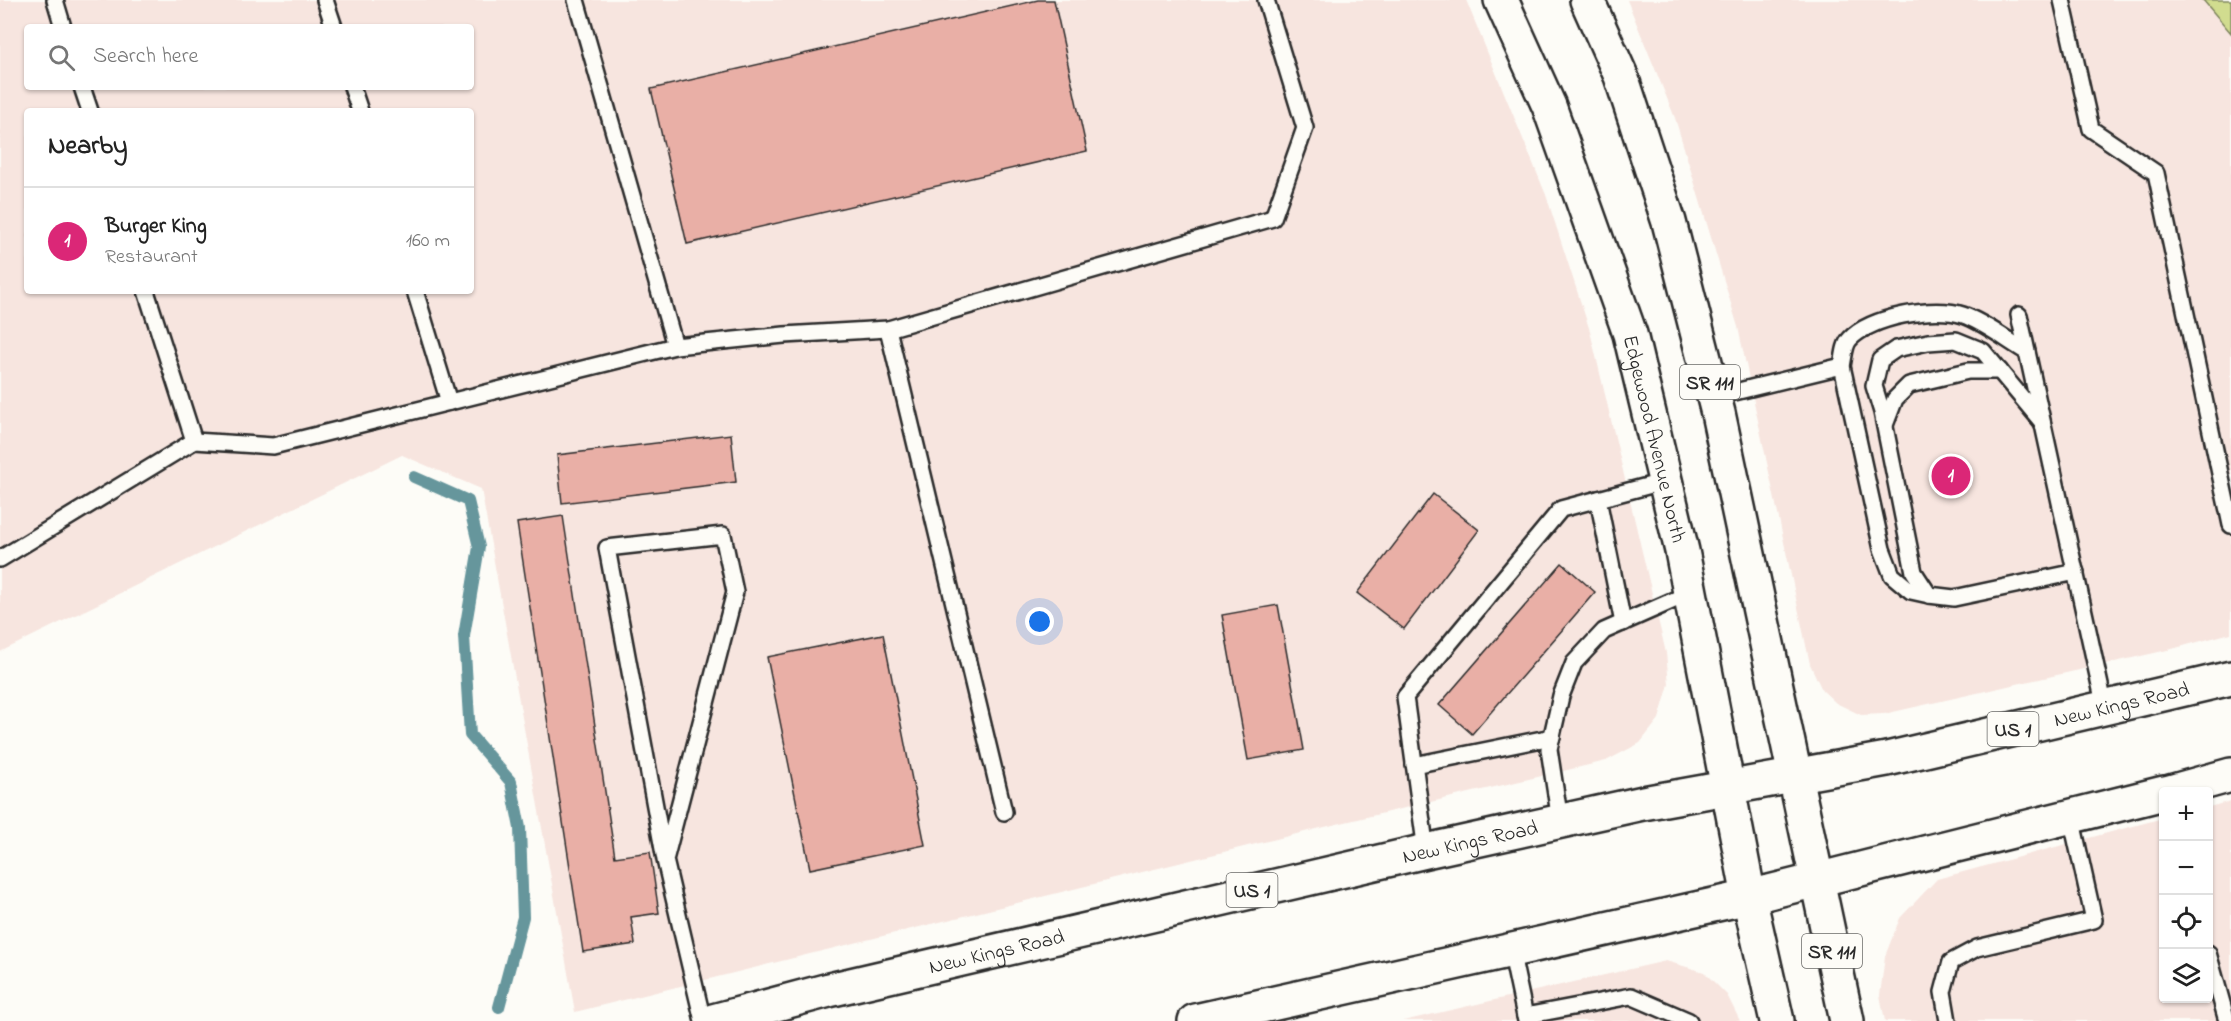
<!DOCTYPE html>
<meta charset="utf-8">
<style>
body{margin:0;font-family:"Indie Flower",sans-serif;background:#f2f2f2;color:#222}
.controls{position:absolute;right:18px;bottom:18px;display:grid;overflow:hidden;border-radius:6px;box-shadow:0 2px 4px #0004}
.controls button{width:54px;height:54px;display:grid;place-items:center;padding:0;border:0;border-bottom:2px solid #e0e0e0;background:#fff;color:#222;font:30px sans-serif}
.you{position:absolute;left:1040px;top:622px;width:21px;height:21px;margin:-15px;border:4px solid #fff;border-radius:50%;background:#1a73e8;box-shadow:0 0 0 9px #1a73e833}
.badge{display:grid;place-items:center;width:39px;height:39px;border-radius:50%;background:#db2777;color:#fff;font-size:20px;font-weight:700}
.pin{position:absolute;translate:-50% -50%;border:3px solid #fff;box-shadow:0 2px 6px #0006}
.list{margin:0;padding:0;list-style:none}
h2{display:flex;justify-content:space-between;align-items:center;height:78px;margin:0;padding:0 24px;font-size:26px}
h2 small{font-size:20px;font-weight:400;color:#767676}
.list li{display:grid;grid-template-columns:39px 1fr auto;gap:18px;align-items:center;box-sizing:border-box;height:108px;padding:0 24px;border-top:2px solid #e0e0e0}
.list b{display:block;font-size:22px;white-space:nowrap}
.list p{margin:0;font-size:20px;white-space:nowrap;color:#767676}
.list em{font-size:20px;font-style:normal;color:#767676}
.icon{flex:none;width:33px;height:33px;fill:none;stroke:currentColor;stroke-width:2;stroke-linecap:round;stroke-linejoin:round}
.map{position:relative;flex:none;width:2231px;height:1021px;overflow:hidden}
.search{position:absolute;background:#fff;box-shadow:0 2px 4px #0004;left:24px;top:24px;width:450px;height:66px;display:flex;align-items:center;gap:15px;box-sizing:border-box;padding:0 21px;border-radius:6px;color:#767676;font-size:22px}
.panel{position:absolute;background:#fff;box-shadow:0 2px 4px #0004;left:24px;top:108px;width:450px;height:186px;border-radius:6px}
.map>svg:first-child{display:block}
</style>
<div class="map">
<svg width="2231" height="1021" viewBox="0 0 2231 1021">
<rect width="100%" height="100%" fill="#fdfcf7"/>
<filter id="ink" filterUnits="userSpaceOnUse"><feTurbulence type="fractalNoise" baseFrequency=".0167" numOctaves="2"/><feDisplacementMap in="SourceGraphic" scale="12" xChannelSelector="R" yChannelSelector="G"/><feConvolveMatrix kernelMatrix="1 2 1 2 8 2 1 2 1" color-interpolation-filters="sRGB"/></filter>
<g filter="url(#ink)">
<g fill="#f7e5df" fill-rule="evenodd">
<path d="M0 0H1466L1546 195 1590 331 1666 653 1669 684 1659 719 1640 743 1606 761 1341 823 575 1012 481 489 402 455 0 652ZM27 27H471V87H27ZM27 111H471V291H27Z"/>
<path d="M1627 0H2203L2231 33V633L2172 649 1884 714 1861 715 1836 703 1822 690 1810 664 1738 327 1675 118Z"/>
<path d="M2231 801V1021H1885L1880 995 1885 956 1900 918 1937 879 2163 818 2164 998H2208L2209 807Z"/>
<path d="M1666 961 1704 972 1727 995 1740 1021H1403Z"/>
</g>
<path fill="#d1dc8f" stroke="#7e845d" stroke-width="1.5" d="M2203 0H2231V33Z"/>
<g fill="none" stroke-linecap="round" stroke-linejoin="round">
<path stroke="#66969c" stroke-width="12" d="M414 477 468 501 479 547 464 636 470 735 511 782 520 828 523 917 499 1007"/>
</g>
<g fill="#e9afa6" stroke="#2b2b2b" stroke-width="1.5">
<path d="M1038 0H1054L1087 151 687 244 651 89Z"/>
<path d="M731 434 736 482 562 503 557 455Z"/>
<path d="M1433 494 1479 530 1404 629 1357 593Z"/>
<path d="M563 516 615 857 650 852 659 913 631 917 635 944 583 952 517 523Z"/>
<path d="M1562 563 1595 592 1472 734 1439 705Z"/>
<path d="M1278 605 1304 750 1248 760 1222 615Z"/>
<path d="M883 634 925 845 810 869 767 657Z"/>
</g>
<g fill="none" stroke-linecap="round" stroke-linejoin="round">
<g stroke="#2b2b2b" stroke-width="20">
<g id="service">
<path d="M55 0 63 27"/>
<path d="M325 0 334 27"/>
<path d="M576 0 675 346"/>
<path d="M2062 0 2091 129 2156 173 2231 525"/>
<path d="M82 87 90 111"/>
<path d="M352 87 360 111"/>
<path d="M146 291 194 441"/>
<path d="M415 291 449 402"/>
<path d="M2019 315 2105 708"/>
<path d="M888 329 1004 812"/>
<path d="M2027 352C2008 341 1984 322 1963 315 1935 305 1870 317 1850 339 1844 345 1844 358 1842 366L1882 549 1892 575 1911 591 1929 595 1954 598 2076 572"/>
<path d="M1714 397 1842 366"/>
<path d="M1885 425 1895 399 1909 385 1968 371H2000"/>
<path d="M1598 499 1623 623"/>
<path d="M0 559 194 441 273 446 675 346 784 335 888 329 1273 218 1305 128 1266 0"/>
<path d="M1929 595 1914 572 1882 412 1874 386 1880 360 1896 349 1928 342 1956 340 1983 351 2042 422"/>
<path d="M1414 765 1552 737"/>
<path d="M1560 821 1549 749 1561 696 1574 663 1604 631 1690 593"/>
<path d="M1426 851 1405 697 1561 509 1666 481"/>
<path d="M665 860 735 592 723 535 607 548 665 860 703 1021"/>
<path d="M1511 950 1526 1021"/>
<path d="M2208 953 2227 1021"/>
<path d="M1525 1016 1631 996 1689 1021"/>
<path d="M1948 1021 1943 992 1951 962 1977 948 2094 920 2071 817"/>
</g>
</g>
<g stroke="#2b2b2b" stroke-width="38">
<g id="primary">
<path id="s1" d="M1501 0 1549 106 1630 334 1682 551 1749 897 1777 1021"/>
<path d="M1587 0 1621 76 1669 222 1718 413 1847 1021"/>
</g>
</g>
<g stroke="#2b2b2b" stroke-width="38">
<g id="trunk">
<path d="M2170 792 2231 775"/>
<path id="s2" d="M713 1021 829 990 1426 851 1643 803 1887 759 2231 678"/>
<path d="M1195 1021 1749 897 2164 793"/>
</g>
</g>
<use href="#service" stroke="#fdfcf7" stroke-width="15"/>
<use href="#primary" stroke="#fdfcf7" stroke-width="33"/>
<use href="#trunk" stroke="#fdfcf7" stroke-width="33"/>
</g>
</g>
<g text-anchor="middle" stroke-width="4.5" stroke-linejoin="round" paint-order="stroke">
<g fill="#fdfcf7" stroke="#6a6a68" stroke-width="1.5">
<rect x="1680" y="365" width="60" height="34" rx="4.5"/>
<rect x="1987.5" y="712" width="51" height="34" rx="4.5"/>
<rect x="1226.5" y="873" width="51" height="34" rx="4.5"/>
<rect x="1802" y="934" width="60" height="34" rx="4.5"/>
</g>
<g font-size="20" font-weight="bold" fill="#2b2b2b">
<text x="1710" y="389">SR 111</text>
<text x="2013" y="736">US 1</text>
<text x="1252" y="897">US 1</text>
<text x="1832" y="958">SR 111</text>
</g>
<g font-size="21" fill="#2b2b2b" stroke="#fdfcf7">
<text dy="7" stroke="none"><textPath href="#s1" startOffset="466">Edgewood Avenue North</textPath></text>
<text dy="7" stroke="none"><textPath href="#s2" startOffset="1444">New Kings Road</textPath></text>
<text dy="7" stroke="none"><textPath href="#s2" startOffset="778">New Kings Road</textPath></text>
<text dy="7" stroke="none"><textPath href="#s2" startOffset="292">New Kings Road</textPath></text>
</g>
</g>
</svg>
<div class="controls">
<button>+</button>
<button>−</button>
<button><svg class="icon" aria-label="locate" viewBox="0 0 24 24"><circle cx="12" cy="12" r="6"/><path d="M12 2v4M12 18v4M2 12h4M18 12h4"/></svg></button>
<button><svg class="icon" aria-label="layers" viewBox="0 0 24 24"><path d="M12 4l9 5-9 5-9-5zM3 14l9 5 9-5"/></svg></button>
</div>
<div class="you"></div>
<div class="pin badge" style="left:1951px;top:476px">1</div>
<div class="search"><svg class="icon" aria-label="search" viewBox="0 0 24 24"><circle cx="10" cy="10" r="6"/><path d="M15 15l6 6"/></svg>Search here</div>
<section class="panel">
<h2>Nearby<small></small></h2>
<ul class="list">
<li><span class="badge">1</span><div><b>Burger King</b><p>Restaurant</p></div><em>160 m</em></li>
</ul>
</section>
</div>
